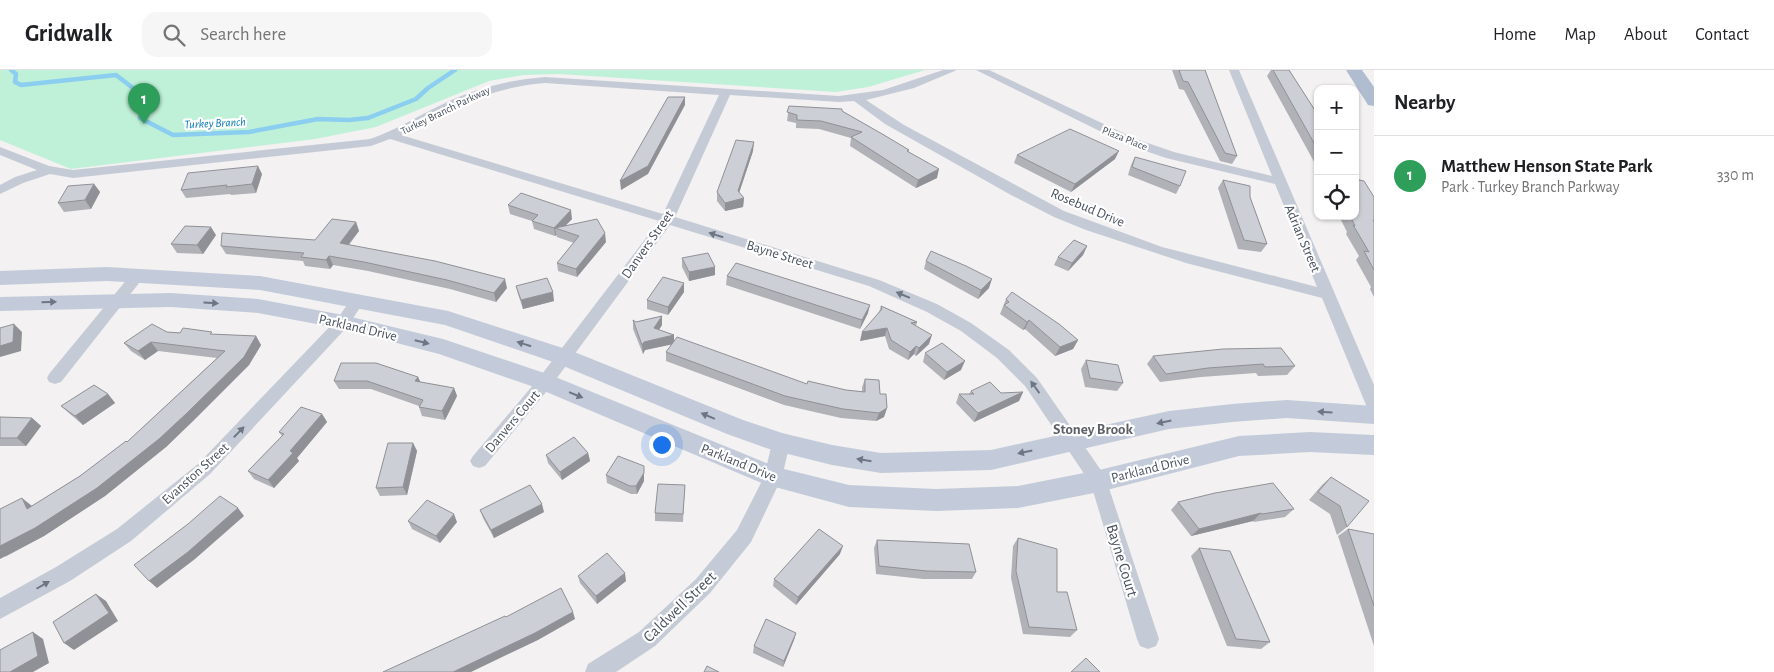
<!DOCTYPE html>
<meta charset="utf-8">
<style>
body{margin:0;font-family:"Alegreya Sans",sans-serif;background:#f6f6f6;color:#202124}
.controls{position:absolute;right:15px;top:15px;display:grid;overflow:hidden;border-radius:10px;box-shadow:0 1px 4px #0004}
.controls button{width:45px;height:45px;display:grid;place-items:center;padding:0;border:0;border-bottom:1px solid #e0e0e0;background:#fff;color:#202124;font:25px sans-serif}
.you{position:absolute;left:661px;top:374px;width:18px;height:18px;margin:-12px;border:4px solid #fff;border-radius:50%;background:#1a73e8;box-shadow:0 0 0 8px #1a73e833}
.badge{display:grid;place-items:center;width:32px;height:32px;border-radius:50%;background:#0b8043;color:#fff;font-size:16px;font-weight:700}
.pin{position:absolute;translate:-50% -41px;filter:drop-shadow(0 1px 2px #0008)}
.pin::after{content:'';position:absolute;top:26px;width:18px;height:15px;background:inherit;clip-path:polygon(0 0,100% 0,50% 100%)}
.list{margin:0;padding:0;list-style:none}
h2{display:flex;justify-content:space-between;align-items:center;height:65px;margin:0;padding:0 20px;font-size:21px}
h2 small{font-size:16px;font-weight:400;color:#757577}
.list li{display:grid;grid-template-columns:32px 1fr auto;gap:15px;align-items:center;box-sizing:border-box;height:80px;padding:0 20px;border-top:1px solid #e0e0e0}
.list b{display:block;font-size:19px;white-space:nowrap}
.list p{margin:0;font-size:16px;white-space:nowrap;color:#757577}
.list em{font-size:16px;font-style:normal;color:#757577}
.icon{flex:none;width:28px;height:28px;fill:none;stroke:currentColor;stroke-width:2;stroke-linecap:round;stroke-linejoin:round}
.map{position:relative;flex:none;width:1374px;height:602px;overflow:hidden}
header{display:flex;align-items:center;gap:30px;box-sizing:border-box;height:70px;padding:0 25px;background:#fff;border-bottom:1px solid #e0e0e0}
header strong{font-size:24px}
nav{display:flex;gap:28px;margin-inline-start:auto;font-size:18px}
.search{width:350px;height:45px;background:#f6f6f6;display:flex;align-items:center;gap:12px;box-sizing:border-box;padding:0 18px;border-radius:15px;color:#757577;font-size:19px}
main{display:flex}
aside{flex:1;background:#fff}
.map>svg:first-child{display:block}
</style>
<header>
<strong>Gridwalk</strong>
<div class="search"><svg class="icon" aria-label="search" viewBox="0 0 24 24"><circle cx="10" cy="10" r="6"/><path d="M15 15l6 6"/></svg>Search here</div>
<nav><a>Home</a><a>Map</a><a>About</a><a>Contact</a></nav>
</header>
<main>
<div class="map">
<svg width="1374" height="602" viewBox="0 0 1374 602">
<rect width="100%" height="100%" fill="#f3f1f1"/>
<path fill="#bff1d9" d="M0 0H925L868 17 836 22 559 4 523 5 489 11 376 57 315 69 71 99 0 70Z"/>
<g fill="none" stroke-linecap="round" stroke-linejoin="round">
<path stroke="#8bcef0" stroke-width="4.5" d="M11 0 16 4 15 12 21 15 116 5 146 28 140 48 173 65 249 62 318 49 349 50 368 48 416 29 428 18 455 0"/>
<g fill="#c5cbd6" fill-rule="evenodd">
<path d="M943 0H957L914 18 866 30 904 55 1064 141 1162 177 1317 217 1275 114 1166 88 1128 75 976 0H989L1136 69 1174 82 1272 106 1229 0H1239L1374 315V342L1368 340 1366 335 1322 228 1186 193 1086 160 1054 147 1011 125 885 54 854 31 839 32 730 25 675 147 879 210 937 234 971 253 1009 280 1037 308 1105 406 1159 569 1156 576 1148 579 1140 576 1137 569 1091 414 1025 316 997 288 961 261 927 242 869 216 670 155 551 316 485 396 479 398 473 396 470 391 473 386 539 308 659 151 390 69 371 76 73 108 50 104 23 113 0 124V115L15 107 37 100 0 85V77L49 96 73 100 370 69C394 61 416 47 439 36 473 19 507 10 545 7L839 26 883 20ZM545 13 719 25 663 144 401 65C453 40 485 18 545 13Z"/>
<path d="M138 200 143 202 145 205 143 208 61 312 55 314 49 312 47 308 49 304 133 202Z"/>
<path d="M358 225 363 226 365 230 348 256 210 404 131 471 70 511 0 549V528L56 497 117 459 198 394 338 248 353 226Z"/>
<path d="M781 366 787 368 790 373 782 407 751 472 710 523 655 576 616 602H585L588 594 639 562 696 509 737 460 764 407 772 373 775 368Z"/>
</g>
<g fill="#c3cbda" fill-rule="evenodd">
<path d="M107 197 260 206 448 241 572 281 743 350 782 363 832 375 881 383 991 380 1169 341 1232 334 1287 330 1374 336V354L1287 348 1232 352 1169 359 991 400 881 403 832 395 772 380 727 364 556 293 445 255 260 220 107 211 0 215V201Z"/>
<path d="M171 223 258 229 343 245 443 269 553 306 776 397 849 415 936 419 1018 416 1099 400 1239 366 1310 362 1374 365V385L1310 382 1239 386 1099 422 1018 438 936 441 849 437 764 414 537 318 439 284 343 259 258 243 171 237 0 241V227Z"/>
</g>
<path fill="#b0bcd0" fill-rule="evenodd" d="M1346 0H1362L1374 17V36L1368 35Z"/>
</g>
<g fill="#b0b2b8">
<path d="M1172 0H1205L1237 86 1232 94 1220 91 1184 20 1179 19Z"/>
<path d="M1271 0H1289L1318 45V99L1267 6Z"/>
<path d="M789 36 842 41 909 80 908 82 937 108 916 118 850 76 851 68 819 59 796 58V53L787 51Z"/>
<path d="M753 81 739 123 744 128 743 137 725 141 717 131V122Z"/>
<path d="M1017 85 1115 89 1071 122 1014 93Z"/>
<path d="M1135 87 1180 116 1176 124 1128 105 1131 95Z"/>
<path d="M262 104 256 123 231 125 230 124 186 128 181 120Z"/>
<path d="M1223 110 1250 127 1267 174 1261 182 1238 179 1218 118Z"/>
<path d="M1359 110 1374 127V227L1370 219 1371 217 1356 190 1359 186 1346 164 1347 162 1339 146H1355Z"/>
<path d="M94 114 100 122 91 139 64 142 58 133Z"/>
<path d="M508 135 572 149 565 156 606 172 577 207 558 201 557 193 574 173 557 167 556 165 555 166 534 159 532 151 510 144Z"/>
<path d="M356 152 359 161 349 175 507 218 496 232 450 219 368 201 333 195 330 199 305 196 303 191 226 184 221 176 315 170Z"/>
<path d="M216 165 203 184 177 183 171 174Z"/>
<path d="M1087 176 1083 185 1068 201 1054 195 1058 187Z"/>
<path d="M682 188 715 197V205L689 211 682 197Z"/>
<path d="M926 191 989 218 978 229 924 199Z"/>
<path d="M727 206 868 243 860 259 726 215Z"/>
<path d="M684 213V222L668 245 647 239V230Z"/>
<path d="M516 216 554 231 523 239 518 224Z"/>
<path d="M1006 229 1078 270 1073 279 1055 286 1025 259 1023 260 1000 244Z"/>
<path d="M881 236 917 252 916 256 929 274 916 286 914 284 908 290 889 279 885 266 860 271 879 242Z"/>
<path d="M662 246V255L659 260 674 265V272L807 314 846 320 862 322V317L865 309 880 324 887 338 884 347 876 351 841 348 784 335 666 291V282L672 274 645 280 643 284 633 259V250L636 252Z"/>
<path d="M167 262 256 266 261 275 249 295 193 351 166 377 105 426 44 466 5 487 32 436 80 406 127 372 217 288 158 281 145 290 131 281 124 273Z"/>
<path d="M925 283 961 300 944 310 923 292Z"/>
<path d="M1153 286 1295 296 1287 305 1258 306 1256 303 1201 307 1160 312 1147 294Z"/>
<path d="M1086 290 1123 313 1117 321 1085 317 1081 299Z"/>
<path d="M418 307 420 312 454 318 457 326 445 350 422 346 419 337V336L371 319H339L334 311Z"/>
<path d="M971 321 1001 323 1023 322 1019 331 974 352 956 333 959 324H969Z"/>
<path d="M108 324 115 333 83 355 70 344 61 336Z"/>
<path d="M322 344 327 352 297 388 299 391 274 418 254 409 248 401 282 366 279 362Z"/>
<path d="M0 347 32 348 41 356 26 376H0Z"/>
<path d="M413 373 417 381 407 425 380 426 376 418Z"/>
<path d="M588 383 590 391 562 410 548 393 546 385Z"/>
<path d="M644 396V411L637 424H631L607 413 606 405Z"/>
<path d="M1331 407 1347 457 1337 465 1330 444 1309 430 1322 415Z"/>
<path d="M685 415 683 452 655 451V443Z"/>
<path d="M1178 432 1294 439 1285 447 1254 452 1253 451 1191 466 1171 440Z"/>
<path d="M480 440 544 442 494 468 483 448Z"/>
<path d="M408 451 457 452 440 473 412 459Z"/>
<path d="M1348 459 1374 464V576L1338 466Z"/>
<path d="M1018 468 1057 522 1077 560 1070 567 1023 564 1011 508 1013 476Z"/>
<path d="M877 470 976 502 972 509H923L876 504 874 478Z"/>
<path d="M1199 478 1270 572 1261 579 1227 576 1191 486Z"/>
<path d="M840 484 796 535 773 516 774 509Z"/>
<path d="M578 506 626 511 597 534 580 513Z"/>
<path d="M796 563 794 570 783 597 753 583 754 576Z"/>
</g>
<g fill="#909196">
<path d="M685 27V35L648 104 621 120 620 111Z"/>
<path d="M754 72 753 81 737 129 738 121Z"/>
<path d="M1119 81 1115 89 1071 122 1075 114Z"/>
<path d="M258 96 262 104 256 123 252 114Z"/>
<path d="M939 99 937 108 916 118 918 110Z"/>
<path d="M94 114 100 122 91 139 85 130Z"/>
<path d="M744 128 743 137 725 141V133Z"/>
<path d="M571 140 572 149 561 160 555 158 556 165 555 166 554 158Z"/>
<path d="M356 152 359 161 343 181 340 173Z"/>
<path d="M211 157 216 165 203 184 197 175Z"/>
<path d="M605 163 606 172 577 207 576 199Z"/>
<path d="M1087 176 1083 185 1068 201 1072 193Z"/>
<path d="M329 186 333 195 330 199 326 190Z"/>
<path d="M715 197V205L689 211V202Z"/>
<path d="M505 209 507 218 496 232 494 223Z"/>
<path d="M992 209 989 218 978 229 981 220Z"/>
<path d="M684 213V222L668 245V237Z"/>
<path d="M553 222 554 231 523 239 521 230Z"/>
<path d="M870 235 868 243 860 259 862 250Z"/>
<path d="M662 246V255L654 267V258Z"/>
<path d="M1029 250 1025 259 1023 260 1027 252Z"/>
<path d="M14 254 22 262 21 281 0 287V276Z"/>
<path d="M887 258 885 266 860 271 862 262Z"/>
<path d="M674 265V274L645 280 643 284 642 275 644 272Z"/>
<path d="M932 265 929 274 916 286 919 278Z"/>
<path d="M256 266 261 275 249 295 193 351 166 377 105 426 44 466 0 489V476L159 369Z"/>
<path d="M1078 270 1073 279 1055 286 1060 277Z"/>
<path d="M151 272 158 281 145 290 138 281Z"/>
<path d="M916 276 914 284 908 290 910 282Z"/>
<path d="M965 291 961 300 944 310 947 302Z"/>
<path d="M418 307 422 315 415 311Z"/>
<path d="M454 318 457 326 445 350 442 341Z"/>
<path d="M1023 322 1019 331 974 352 978 343Z"/>
<path d="M108 324 115 333 83 355 75 346Z"/>
<path d="M887 338 884 347 876 351 879 343Z"/>
<path d="M322 344 327 352 297 388 299 391 274 418 268 410 290 381Z"/>
<path d="M32 348 41 356 26 376 17 368Z"/>
<path d="M413 373 417 381 407 425 403 417Z"/>
<path d="M588 383 590 391 562 410 560 402Z"/>
<path d="M644 396V411L637 424 636 416Z"/>
<path d="M22 428 32 436 37 447 27 439Z"/>
<path d="M542 434 544 442 494 468 491 460Z"/>
<path d="M238 438 244 446 195 489 157 518 149 511Z"/>
<path d="M1261 443 1253 451 1191 466 1199 459Z"/>
<path d="M454 444 457 452 440 473 436 466Z"/>
<path d="M843 476 840 484 796 535 798 527Z"/>
<path d="M625 503 626 511 597 534 596 526Z"/>
<path d="M96 524 106 531 118 551 74 580 64 573Z"/>
<path d="M573 542 575 549 538 570 471 602H453Z"/>
<path d="M33 562 43 569 49 593 33 602H10Z"/>
<path d="M796 563 794 570 783 597 784 591Z"/>
</g>
<g fill="#cdcfd6" stroke="#909196">
<path d="M1179 0H1205L1237 86 1225 83 1188 12 1183 11Z"/>
<path d="M1273 0H1289L1318 45V80Z"/>
<path d="M668 27H685L648 96 620 111Z"/>
<path d="M789 36 842 39V41L884 65 909 80 907 81 939 99 918 110 851 67 862 62 821 51 797 50V45L787 42Z"/>
<path d="M1070 59 1119 81 1075 114 1017 85Z"/>
<path d="M736 70 754 72 738 121 744 128 725 133 717 122Z"/>
<path d="M1135 87 1186 101 1180 116 1132 97Z"/>
<path d="M258 96 252 114 226 117 227 115 181 120 188 103Z"/>
<path d="M1355 104 1359 110 1364 111 1374 127V150H1373L1374 152V200L1364 181 1369 182 1353 155 1355 156 1350 146H1355Z"/>
<path d="M1223 110 1250 116V127L1267 174 1244 170Z"/>
<path d="M94 114 85 130 58 133 68 116Z"/>
<path d="M521 123 571 140 554 158 532 151 538 145 508 135Z"/>
<path d="M332 149 356 152 340 173 435 191 505 209 494 223 447 210 364 192 329 186 326 190 301 187 304 183 221 176 222 163 315 170Z"/>
<path d="M597 149 605 163 576 199 557 193 579 166 555 158Z"/>
<path d="M185 156 211 157 197 175 171 174Z"/>
<path d="M1074 170 1087 176 1072 193 1058 187Z"/>
<path d="M931 181 966 196 992 209 981 220 926 191Z"/>
<path d="M708 183 715 197 689 202 682 188Z"/>
<path d="M736 193 870 235 862 250 727 206Z"/>
<path d="M663 207 684 213 668 237 647 230Z"/>
<path d="M547 208 553 222 521 230 516 216Z"/>
<path d="M1012 222 1059 254 1078 270 1060 277 1029 250 1027 252 1004 235 1009 232 1006 229Z"/>
<path d="M881 236 917 252 911 253 932 265 919 278 916 276 910 282 891 270 887 258 862 262 882 239Z"/>
<path d="M662 246 654 258 674 265 644 272 642 275 633 250 636 252Z"/>
<path d="M14 254 13 272 0 276V258Z"/>
<path d="M152 254 167 262 180 263 183 258 212 262 210 264 256 266 244 287 187 343 159 369 97 418 35 458 0 476V439L22 428 27 439 80 406 126 371 127 372 225 281 151 272 138 281 124 273Z"/>
<path d="M677 267 807 314 808 311 846 320 865 322V309L879 310 880 324H886L887 338 879 343 843 339 785 326 666 282Z"/>
<path d="M942 273 965 291 947 302 925 283Z"/>
<path d="M1281 278 1295 296 1265 297 1263 294 1208 298 1166 304 1153 286 1223 279Z"/>
<path d="M1086 290 1118 295 1123 313 1090 308Z"/>
<path d="M341 293H376L418 307 415 311 454 318 442 341 419 337 423 330 367 311H334Z"/>
<path d="M990 312 1001 323 1023 322 978 343 959 324H974L971 321Z"/>
<path d="M94 315 108 324 75 346 61 336Z"/>
<path d="M301 337 322 344 290 381 293 383 268 410 248 401 284 364 279 362Z"/>
<path d="M0 347 32 348 17 368H0Z"/>
<path d="M574 367 588 383 560 402 546 385Z"/>
<path d="M388 373H413L403 417 376 418Z"/>
<path d="M618 386 644 396V403L636 416H630L606 405Z"/>
<path d="M1331 407 1369 431 1347 457 1340 436 1318 422Z"/>
<path d="M1273 413 1294 439 1262 444 1261 443 1199 459 1178 432 1215 423Z"/>
<path d="M658 414 685 415 683 444 655 443Z"/>
<path d="M530 415 542 434 491 460 480 440Z"/>
<path d="M220 426 238 438 188 482 149 511 134 495 188 454Z"/>
<path d="M427 430 454 444 436 466 408 451Z"/>
<path d="M819 459 843 476 798 527 774 509Z"/>
<path d="M1348 459 1374 464V536Z"/>
<path d="M1018 468 1057 479V522H1067L1077 560 1029 557 1016 501Z"/>
<path d="M877 470 969 474 976 502 927 501 879 496Z"/>
<path d="M1199 478 1230 481 1270 572 1236 569Z"/>
<path d="M607 483 625 503 596 526 578 506Z"/>
<path d="M561 518 573 542 535 563 453 602H383L505 546 506 547Z"/>
<path d="M96 524 109 543 64 573 53 552Z"/>
<path d="M766 549 796 563 784 591 754 576Z"/>
<path d="M33 562 38 586 10 602H0V580Z"/>
<path d="M1086 588 1100 602H1071Z"/>
<path d="M707 596 719 602H704Z"/>
</g>
<defs><path id="oneway-solid" d="M-6-.8H1V-3.2L6.5 0L1 3.2V.8H-6Z" transform="scale(1.25)"/></defs>
<g fill="#6e7683">
<use href="#oneway-solid" transform="translate(716 165) rotate(-163)"/>
<use href="#oneway-solid" transform="translate(903 225) rotate(-157)"/>
<use href="#oneway-solid" transform="translate(1035 317) rotate(-126)"/>
<use href="#oneway-solid" transform="translate(239 362) rotate(-46)"/>
<use href="#oneway-solid" transform="translate(43 515) rotate(-30)"/>
</g>
<g fill="#6d7684">
<use href="#oneway-solid" transform="translate(49 232) rotate(-2)"/>
<use href="#oneway-solid" transform="translate(211 233) rotate(4)"/>
<use href="#oneway-solid" transform="translate(422 272) rotate(14)"/>
<use href="#oneway-solid" transform="translate(524 274) rotate(-162)"/>
<use href="#oneway-solid" transform="translate(576 325) rotate(22)"/>
<use href="#oneway-solid" transform="translate(1325 342) rotate(-176)"/>
<use href="#oneway-solid" transform="translate(708 346) rotate(-157)"/>
<use href="#oneway-solid" transform="translate(1164 352) rotate(168)"/>
<use href="#oneway-solid" transform="translate(1025 382) rotate(168)"/>
<use href="#oneway-solid" transform="translate(864 390) rotate(-171)"/>
</g>
<g text-anchor="middle" stroke-width="4.5" stroke-linejoin="round" paint-order="stroke">
<g font-size="11" fill="#48515f" stroke="#fff">
<text transform="translate(445 40) rotate(-26)" y="4">Turkey Branch Parkway</text>
<text transform="translate(1125 68) rotate(22)" y="4">Plaza Place</text>
</g>
<g font-size="12" font-style="italic" fill="#077ab3" stroke="#fff">
<text transform="translate(215 53) rotate(-3)" y="4">Turkey Branch</text>
</g>
<g font-size="14" fill="#48515f" stroke="#fff">
<text transform="translate(1088 137) rotate(23)" y="5">Rosebud Drive</text>
<text transform="translate(1303 168) rotate(67)" y="5">Adrian Street</text>
<text transform="translate(647 174) rotate(-55)" y="5">Danvers Street</text>
<text transform="translate(780 184) rotate(17)" y="5">Bayne Street</text>
<text transform="translate(358 257) rotate(13)" y="5">Parkland Drive</text>
<text transform="translate(512 351) rotate(-50)" y="5">Danvers Court</text>
<text transform="translate(739 392) rotate(22)" y="5">Parkland Drive</text>
<text transform="translate(1150 398) rotate(-14)" y="5">Parkland Drive</text>
<text transform="translate(195 403) rotate(-42)" y="5">Evanston Street</text>
</g>
<g font-size="15" font-weight="bold" fill="#5d6066" stroke="#fff">
<text x="1093" y="364">Stoney Brook</text>
</g>
<g font-size="16" fill="#48515f" stroke="#fff">
<text transform="translate(1123 490) rotate(73)" y="6">Bayne Court</text>
<text transform="translate(679 536) rotate(-44)" y="6">Caldwell Street</text>
</g>
</g>
</svg>
<div class="controls">
<button>+</button>
<button>−</button>
<button><svg class="icon" aria-label="locate" viewBox="0 0 24 24"><circle cx="12" cy="12" r="6"/><path d="M12 2v4M12 18v4M2 12h4M18 12h4"/></svg></button>
</div>
<div class="you"></div>
<div class="pin badge" style="left:144px;top:54px;background:#2e9e5b">1</div>
</div>
<aside>
<h2>Nearby<small></small></h2>
<ul class="list">
<li><span class="badge" style="background:#2e9e5b">1</span><div><b>Matthew Henson State Park</b><p>Park · Turkey Branch Parkway</p></div><em>330 m</em></li>
</ul>
</aside>
</main>
